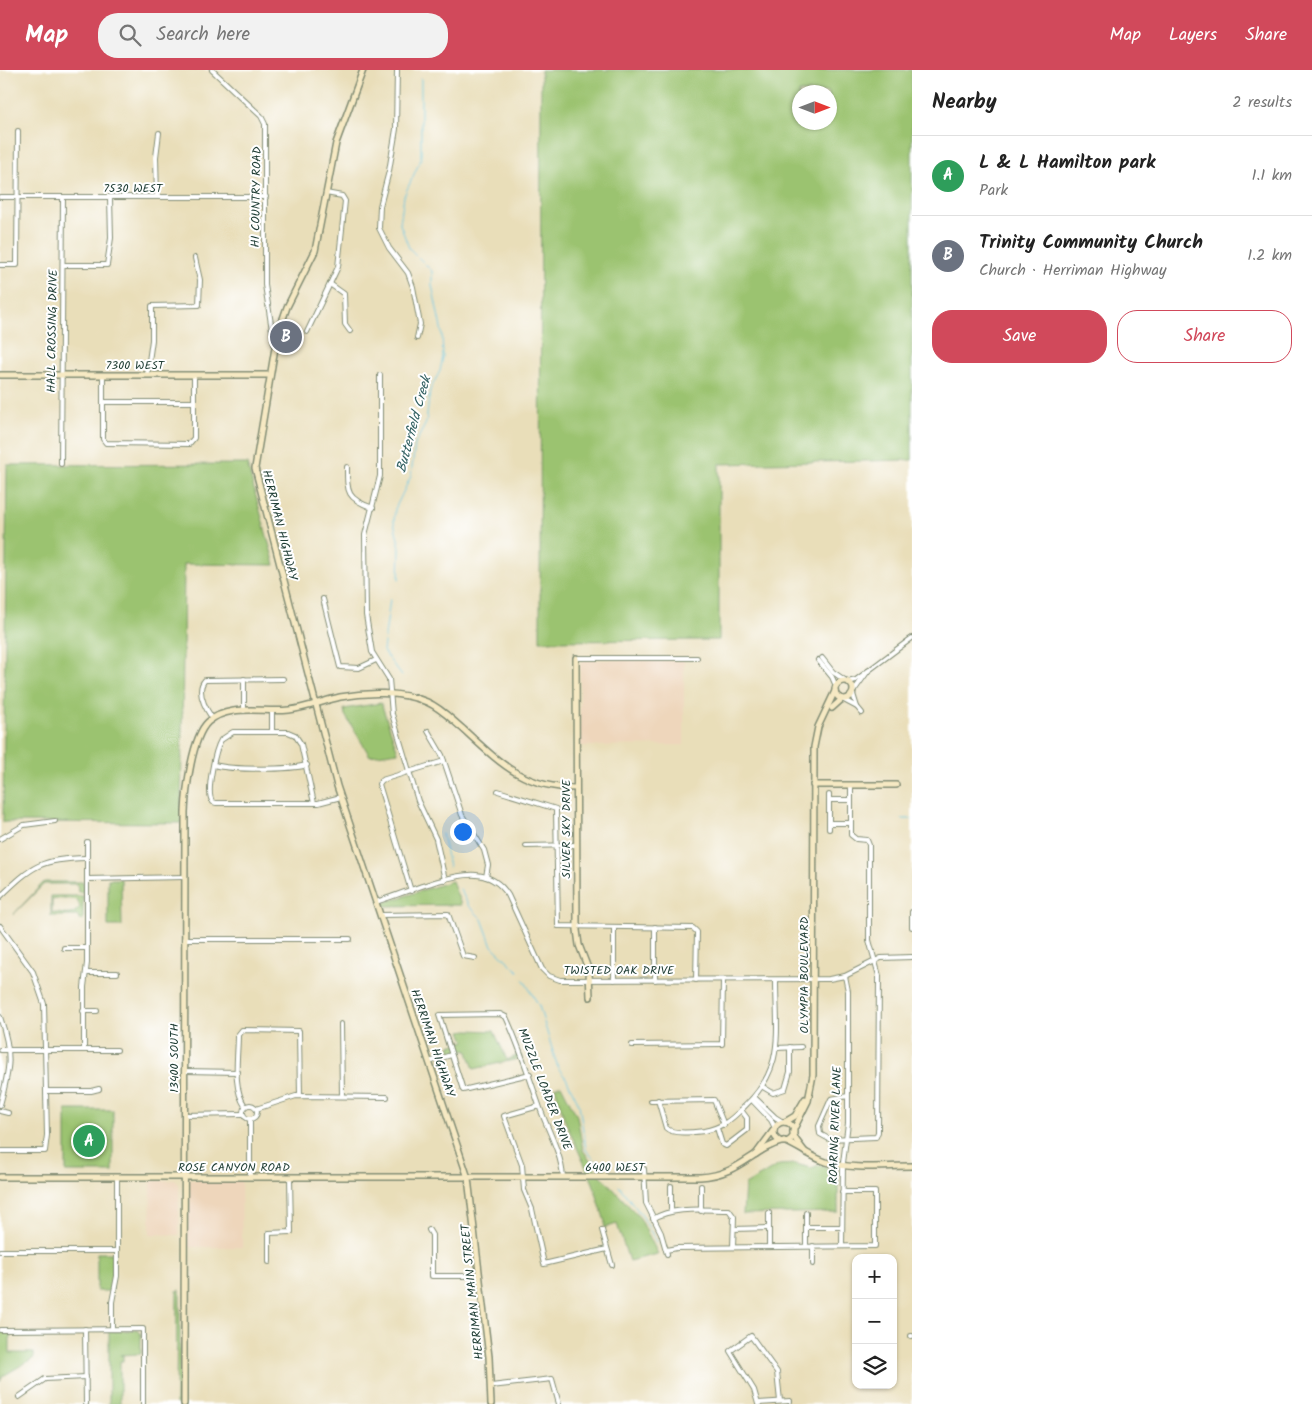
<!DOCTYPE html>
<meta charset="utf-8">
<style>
body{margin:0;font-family:Kalam,sans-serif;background:#f2f2f2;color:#222}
.controls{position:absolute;right:15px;bottom:15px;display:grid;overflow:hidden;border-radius:10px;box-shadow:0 1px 4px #0004}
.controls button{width:45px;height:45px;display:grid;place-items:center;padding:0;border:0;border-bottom:1px solid #e0e0e0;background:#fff;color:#222;font:25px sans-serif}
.compass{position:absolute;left:792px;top:15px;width:45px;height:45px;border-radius:50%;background:#fff;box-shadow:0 1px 4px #0004;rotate:90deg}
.you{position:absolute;left:462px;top:761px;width:18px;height:18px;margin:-12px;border:4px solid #fff;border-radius:50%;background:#1a73e8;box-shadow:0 0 0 8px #1a73e833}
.badge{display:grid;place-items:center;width:32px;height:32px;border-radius:50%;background:#d1495b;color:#fff;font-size:16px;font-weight:700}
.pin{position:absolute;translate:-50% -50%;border:2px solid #fff;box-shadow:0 1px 5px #0006}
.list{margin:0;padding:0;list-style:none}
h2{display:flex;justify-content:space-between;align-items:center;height:65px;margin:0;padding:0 20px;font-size:21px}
h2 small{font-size:16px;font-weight:400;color:#767676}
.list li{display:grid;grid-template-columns:32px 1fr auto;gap:15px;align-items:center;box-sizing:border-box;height:80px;padding:0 20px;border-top:1px solid #e0e0e0}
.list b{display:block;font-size:19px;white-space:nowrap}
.list p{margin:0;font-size:16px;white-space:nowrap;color:#767676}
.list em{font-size:16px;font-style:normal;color:#767676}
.actions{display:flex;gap:10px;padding:15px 20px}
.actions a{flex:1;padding:11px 0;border:1px solid #d1495b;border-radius:20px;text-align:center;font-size:18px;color:#d1495b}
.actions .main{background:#d1495b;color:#fff}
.icon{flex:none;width:28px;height:28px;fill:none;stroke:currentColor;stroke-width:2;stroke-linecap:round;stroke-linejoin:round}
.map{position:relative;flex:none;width:912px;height:1334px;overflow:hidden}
header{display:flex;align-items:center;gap:30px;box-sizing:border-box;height:70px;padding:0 25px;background:#d1495b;color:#fff}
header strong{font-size:24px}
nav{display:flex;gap:28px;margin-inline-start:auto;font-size:18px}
.search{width:350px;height:45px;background:#f2f2f2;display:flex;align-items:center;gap:12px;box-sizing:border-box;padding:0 18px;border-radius:20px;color:#767676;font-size:19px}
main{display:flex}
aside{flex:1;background:#fff}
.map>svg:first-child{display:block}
</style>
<header>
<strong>Map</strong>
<div class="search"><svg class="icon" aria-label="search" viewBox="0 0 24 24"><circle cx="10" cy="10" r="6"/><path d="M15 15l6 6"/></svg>Search here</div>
<nav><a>Map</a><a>Layers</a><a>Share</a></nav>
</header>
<main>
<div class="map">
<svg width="912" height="1334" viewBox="0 0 912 1334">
<rect width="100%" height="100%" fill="#fff"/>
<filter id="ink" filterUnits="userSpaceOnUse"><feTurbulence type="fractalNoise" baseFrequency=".02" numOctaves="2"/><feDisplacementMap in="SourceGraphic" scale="10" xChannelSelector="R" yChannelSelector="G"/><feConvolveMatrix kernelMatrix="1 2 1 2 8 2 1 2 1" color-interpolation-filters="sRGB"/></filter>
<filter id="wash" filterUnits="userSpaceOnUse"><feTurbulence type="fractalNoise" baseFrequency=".0096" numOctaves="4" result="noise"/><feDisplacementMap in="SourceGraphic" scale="20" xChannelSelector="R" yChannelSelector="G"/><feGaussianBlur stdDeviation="1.12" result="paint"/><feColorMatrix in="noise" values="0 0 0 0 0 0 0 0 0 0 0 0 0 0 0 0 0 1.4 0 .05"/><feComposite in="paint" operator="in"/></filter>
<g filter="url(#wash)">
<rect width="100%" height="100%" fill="#e9deb9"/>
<g fill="#eed6bb">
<path d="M584 590H684V675L580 676V595Z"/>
<path d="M175 1110 179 1114V1165L150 1164 151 1111Z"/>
<path d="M188 1110H241L242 1177H186Z"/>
</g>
<g fill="#9bc36f" stroke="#5d8052" fill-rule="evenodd">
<path d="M541 0H912V390L719 394V570L540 571ZM799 22H829V52H799Z"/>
<path d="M247 394 275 495 184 494 181 753 3 752 7 395Z"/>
<path d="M381 633 398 682 370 686 345 645 344 639Z"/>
<path d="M108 809H121L122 856H108Z"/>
<path d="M452 811 461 835 383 836V833Z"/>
<path d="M44 812H83V822H78L77 814H44L13 845Z"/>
<path d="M51 826H83V850H79L78 846H51ZM64 828 77 830 80 837C70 848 68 843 52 843V830Z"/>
<path d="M468 960 494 961 507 990 520 984 522 988 474 999 467 979 453 984 450 976 465 971 461 961Z"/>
<path d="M561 1015 577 1046 583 1080 596 1100 640 1148 658 1184 629 1191 617 1154 604 1158 605 1152 593 1113 565 1051 555 1017Z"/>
<rect x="66" y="1040" width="47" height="62"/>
<path d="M796 1094 811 1098 819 1095 838 1102V1142L743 1144 745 1115 779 1095Z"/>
<path d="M97 1183H112L114 1186 112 1221H97Z"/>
<path d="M180 1220V1334H176L177 1221Z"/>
<path d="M138 1260 141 1264V1284L120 1285H123V1291H120V1334H109V1261Z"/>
<path d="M0 1261H10V1283H34V1288L3 1306 0 1312Z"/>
</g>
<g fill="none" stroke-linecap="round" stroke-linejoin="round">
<g stroke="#65c5e3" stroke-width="1">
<path d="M399 509 400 478 394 452 395 439 411 406 415 374 426 353 430 320 440 301 443 287 442 263 432 215V201L409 178 400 154 404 126 421 89V8"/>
<path d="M390 529 383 581 402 606"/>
<path d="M901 749H912"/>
<path d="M442 764 449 797"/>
<path d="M460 819 469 836 482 849 492 876 518 901"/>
<path d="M524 910 539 936 558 998 566 1008 579 1034 586 1080 600 1096"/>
<path d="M619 1116 643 1147 658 1175"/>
</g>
</g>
</g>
<g filter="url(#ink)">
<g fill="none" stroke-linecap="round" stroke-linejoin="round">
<g stroke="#848e76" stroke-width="6">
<g id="street">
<path d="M212 0 261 46 265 54V215L274 273"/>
<path d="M397 0 396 59 389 101 380 136 379 158 389 178 408 203 413 217 420 254 417 268"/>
<path d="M0 127H266"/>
<path d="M157 127 156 87 159 63"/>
<path d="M0 195H17L18 61"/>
<path d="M63 195H107L111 168 110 128"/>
<path d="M330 214 344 224 345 254 350 261"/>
<path d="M307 262 338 197 345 131 342 126 326 123"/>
<path d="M103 305V369L106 373 189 374 194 368V305"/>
<path d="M147 305 152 270V236L199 235 200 210 195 188"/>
<path d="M380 305V406L365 465 366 545 372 582 389 609 392 644 418 731 436 769 445 810"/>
<path d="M103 332H194"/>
<path d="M61 394 63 127"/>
<path d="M347 397C347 423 347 429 373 438"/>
<path d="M323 529 340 597 359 598 376 590"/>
<path d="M576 588H697"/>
<path d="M822 588 833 602 846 611"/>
<path d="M818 590 832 607 836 616"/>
<path d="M244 609V641"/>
<path d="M848 612 856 610 912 568"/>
<path d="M853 622 868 601"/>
<path d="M853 624 857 637"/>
<path d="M842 629 857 637 862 643"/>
<path d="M212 648C206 639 195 621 205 610L283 609"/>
<path d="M428 661 442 685 462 745 484 780 488 795 486 807"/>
<path d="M272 662V641"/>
<path d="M214 695C231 700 290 700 307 695"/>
<path d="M498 721 556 739 558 856 693 858 697 862 696 910"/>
<path d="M829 725V759"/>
<path d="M829 730H851"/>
<path d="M314 733 301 674 295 665 288 662H233L221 670C215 680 205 725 213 732L216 733H318L341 727"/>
<path d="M829 753H851"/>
<path d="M0 769 24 755 55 751"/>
<path d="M526 776 577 775"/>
<path d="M87 809 185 807"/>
<path d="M411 821 379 714 382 710 444 691"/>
<path d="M0 827C33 795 41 789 87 788"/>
<path d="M376 832C401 824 451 803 476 805 490 806 501 814 508 825L542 899 549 906 560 910 829 909 845 906 881 888 912 887"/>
<path d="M912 842V857"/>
<path d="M380 845 448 844 463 886 475 888"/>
<path d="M0 856 33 902 44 934 47 1065 45 1081H0"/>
<path d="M614 857V910"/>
<path d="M655 857V910"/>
<path d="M184 869H350"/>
<path d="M64 878H87"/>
<path d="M86 903H117"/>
<path d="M83 941H97"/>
<path d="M0 947C13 984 10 998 0 1035"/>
<path d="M341 954 342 1026"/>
<path d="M632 975 722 974 723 910"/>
<path d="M776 978 801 977"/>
<path d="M0 980H117"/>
<path d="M84 980V917L87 893V772"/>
<path d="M429 992 451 985"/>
<path d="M184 1001 238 1002"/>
<path d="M530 1004 463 1020 439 945 500 944 506 947C520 977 529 1007 540 1038 548 1061 561 1082 563 1107"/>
<path d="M763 1017 773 1023 785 1019 790 1002V977"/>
<path d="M46 1021H91L99 1019"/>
<path d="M848 1026 831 1029 819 1056 820 1064 829 1069 876 1067 878 1062 879 906 869 870V775L867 770 856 769 851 765V715"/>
<path d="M754 1027 775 1047 783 1052"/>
<path d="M658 1030 666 1058C673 1065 695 1062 704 1061 721 1058 731 1050 743 1038 786 998 776 964 776 910"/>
<path d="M752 1030 771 1050 775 1058"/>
<path d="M651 1031 714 1030 724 1055"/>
<circle cx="250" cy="1042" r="7"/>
<path d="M245 1036C232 1017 238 987 238 965L242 960 299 961 300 1026"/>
<path d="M539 1036 504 1046 522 1095 524 1120 532 1139 544 1194 607 1179"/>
<path d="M256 1039 296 1026 387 1027"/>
<path d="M0 1041 8 1043"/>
<path d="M184 1045 243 1044"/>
<path d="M717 1058 722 1074 726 1076 747 1060V1048L741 1040"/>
<path d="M644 1099 646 1133 661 1163 667 1184"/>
<path d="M250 1107V1049"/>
<path d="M671 1116V1141"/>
<path d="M701 1116V1141"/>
<path d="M769 1143V1177"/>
<path d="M806 1143V1176"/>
<path d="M653 1149C672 1136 706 1140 729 1140L734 1147 733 1177"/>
<path d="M806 1157H842"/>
<path d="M734 1159 769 1158"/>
<path d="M429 1160 432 1165V1206H480"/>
<path d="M602 1160 612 1195"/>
<path d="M813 1176V1194"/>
<path d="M842 1176 843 1093 848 1053V921L845 906"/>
<path d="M666 1180 677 1178 875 1176V1122H842"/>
<path d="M0 1181H117"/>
<path d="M269 1192V1163L291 1162 290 1107"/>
<path d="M85 1259 86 1334"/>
<path d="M112 1259V1232L117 1206V1107"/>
<path d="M0 1260 143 1259V1334"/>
<path d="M911 1266H912"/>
<path d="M491 1316 552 1309 559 1334"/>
<path d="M19 1327 45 1309 86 1307"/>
<path d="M758 1333 790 1331"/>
<path d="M758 1334 754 1320 730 1281 751 1266 777 1302 780 1331"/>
</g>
</g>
<g stroke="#848e76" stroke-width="8">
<g id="secondary">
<path d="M363 0 336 73 315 181 287 237 277 266 255 398 337 716 468 1108 489 1287 491 1334"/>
<path d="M0 305H270"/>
<path d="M576 588 577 860 579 875 589 901 590 927"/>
<circle cx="844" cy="620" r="9"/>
<path d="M832 638 842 629"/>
<path d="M813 715H896"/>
<path d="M785 1052 795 1046 805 1029"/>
<circle cx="784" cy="1062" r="10"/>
<path d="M793 1061 808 1031 813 1005 814 677 818 657 835 621"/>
<path d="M793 1063 796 1070 805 1082"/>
<path d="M784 1071C799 1077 811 1087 826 1092 853 1100 884 1096 912 1096"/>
<path d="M756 1084 773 1061"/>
<path d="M0 1107H700C740 1105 752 1079 784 1071"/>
<path d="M184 1334 185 742C186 720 192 667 208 652 229 633 263 643 289 640 306 638 323 631 340 627 366 622 402 621 427 632 441 638 451 649 463 659 499 692 523 718 576 718"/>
</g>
</g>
<use href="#street" stroke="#fff" stroke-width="4"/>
<use href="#secondary" stroke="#f6e9c3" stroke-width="5"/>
</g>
</g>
<g text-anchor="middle" stroke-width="4" stroke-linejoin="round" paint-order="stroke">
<g font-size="12" fill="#1f3d34" stroke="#fff">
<text x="133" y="122">7530 WEST</text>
<text transform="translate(256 127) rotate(-89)" y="4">HI COUNTRY ROAD</text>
<text transform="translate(52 261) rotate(-89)" y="4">HALL CROSSING DRIVE</text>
<text x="135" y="299">7300 WEST</text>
<text transform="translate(280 455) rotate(76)" y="4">HERRIMAN HIGHWAY</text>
<text transform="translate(566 759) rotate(-90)" y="4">SILVER SKY DRIVE</text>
<text x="619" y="904">TWISTED OAK DRIVE</text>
<text transform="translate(804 905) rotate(-90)" y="4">OLYMPIA BOULEVARD</text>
<text transform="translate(433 973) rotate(71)" y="4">HERRIMAN HIGHWAY</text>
<text transform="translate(174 988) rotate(-90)" y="4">13400 SOUTH</text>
<text transform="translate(545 1019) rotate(69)" y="4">MUZZLE LOADER DRIVE</text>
<text transform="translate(835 1055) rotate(-88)" y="4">ROARING RIVER LANE</text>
<text x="234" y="1101">ROSE CANYON ROAD</text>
<text x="615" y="1101">6400 WEST</text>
<text transform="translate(472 1222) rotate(-96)" y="4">HERRIMAN MAIN STREET</text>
</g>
<g font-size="14" font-style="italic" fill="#305f60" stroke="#fff">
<text transform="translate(413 354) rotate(-75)" y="5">Butterfield Creek</text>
</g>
</g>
</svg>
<div class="controls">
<button>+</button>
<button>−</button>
<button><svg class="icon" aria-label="layers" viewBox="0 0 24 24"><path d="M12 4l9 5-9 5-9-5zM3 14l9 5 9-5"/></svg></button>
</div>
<svg class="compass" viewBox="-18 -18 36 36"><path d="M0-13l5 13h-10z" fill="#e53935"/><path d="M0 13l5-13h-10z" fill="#767676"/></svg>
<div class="you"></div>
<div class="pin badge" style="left:89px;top:1071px;background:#2e9e5b">A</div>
<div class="pin badge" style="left:286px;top:267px;background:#6b7280">B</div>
</div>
<aside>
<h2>Nearby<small>2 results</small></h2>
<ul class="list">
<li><span class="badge" style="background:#2e9e5b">A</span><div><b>L &amp; L Hamilton park</b><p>Park</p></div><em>1.1 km</em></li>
<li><span class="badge" style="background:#6b7280">B</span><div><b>Trinity Community Church</b><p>Church · Herriman Highway</p></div><em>1.2 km</em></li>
</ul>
<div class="actions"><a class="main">Save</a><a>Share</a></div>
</aside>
</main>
